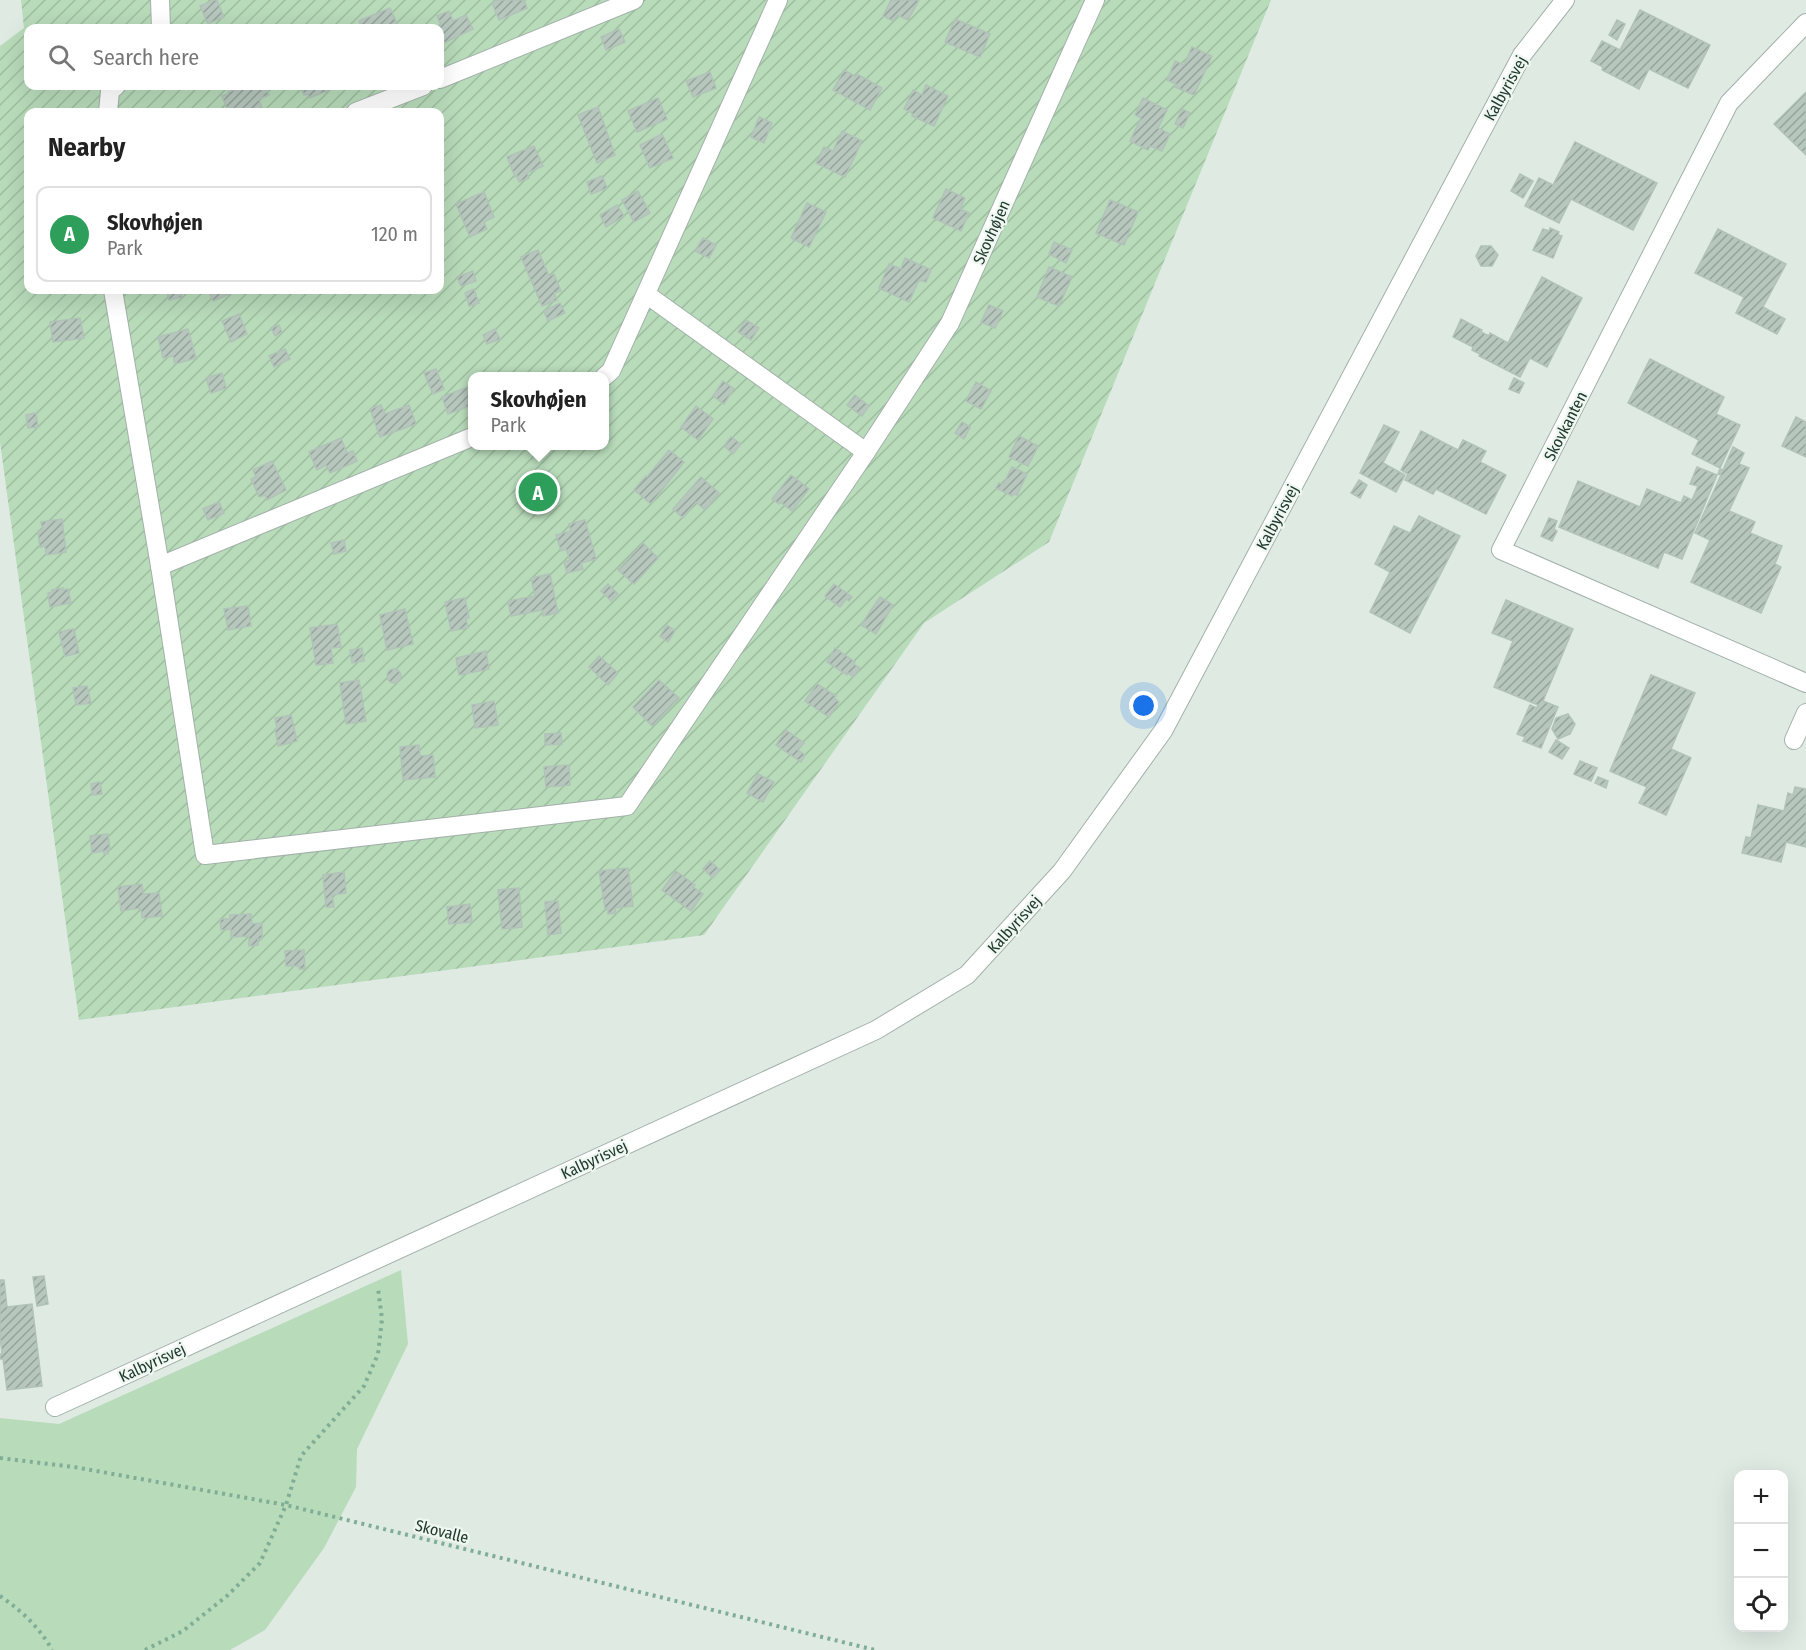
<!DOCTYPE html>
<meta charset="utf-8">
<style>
body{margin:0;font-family:"Fira Sans Condensed",sans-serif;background:#f6f6f6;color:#222}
.controls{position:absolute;right:18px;bottom:18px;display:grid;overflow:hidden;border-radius:12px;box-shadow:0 6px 24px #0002}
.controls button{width:54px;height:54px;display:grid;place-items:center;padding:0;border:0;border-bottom:2px solid #e0e0e0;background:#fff;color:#222;font:30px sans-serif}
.you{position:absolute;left:1144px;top:706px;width:21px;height:21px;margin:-15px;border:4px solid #fff;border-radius:50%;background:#1a73e8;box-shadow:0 0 0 9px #1a73e833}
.badge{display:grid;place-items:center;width:39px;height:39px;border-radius:50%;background:#ef5e57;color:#fff;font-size:20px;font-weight:700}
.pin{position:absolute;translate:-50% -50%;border:3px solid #fff;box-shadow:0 2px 6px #0006}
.popup{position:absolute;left:468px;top:372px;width:141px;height:78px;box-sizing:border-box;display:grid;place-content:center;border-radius:12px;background:#fff;filter:drop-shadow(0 2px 4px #0005);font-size:20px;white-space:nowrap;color:#767676}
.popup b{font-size:22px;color:#222}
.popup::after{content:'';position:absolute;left:50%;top:100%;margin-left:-12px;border:12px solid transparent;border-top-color:#fff}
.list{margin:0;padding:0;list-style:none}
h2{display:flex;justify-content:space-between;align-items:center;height:78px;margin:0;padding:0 24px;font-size:26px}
h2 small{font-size:20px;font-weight:400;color:#767676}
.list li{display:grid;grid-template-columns:39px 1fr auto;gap:18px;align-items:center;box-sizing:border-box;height:96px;margin:0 12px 12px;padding:0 12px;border:2px solid #e0e0e0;border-radius:12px}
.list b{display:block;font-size:22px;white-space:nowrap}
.list p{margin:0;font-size:20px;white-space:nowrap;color:#767676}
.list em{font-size:20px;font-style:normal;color:#767676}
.icon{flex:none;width:33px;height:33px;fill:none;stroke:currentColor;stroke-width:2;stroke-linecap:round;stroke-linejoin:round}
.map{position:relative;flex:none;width:1806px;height:1650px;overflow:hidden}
.search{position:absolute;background:#fff;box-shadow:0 6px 24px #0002;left:24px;top:24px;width:420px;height:66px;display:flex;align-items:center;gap:15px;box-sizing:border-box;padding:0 21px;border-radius:12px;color:#767676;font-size:22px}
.panel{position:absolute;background:#fff;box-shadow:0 6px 24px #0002;left:24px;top:108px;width:420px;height:186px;border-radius:12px}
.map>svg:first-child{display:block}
</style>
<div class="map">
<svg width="1806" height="1650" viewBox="0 0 1806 1650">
<defs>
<pattern id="garden-furrows" width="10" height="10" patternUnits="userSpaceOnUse" patternTransform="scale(1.5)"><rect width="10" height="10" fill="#b8dbba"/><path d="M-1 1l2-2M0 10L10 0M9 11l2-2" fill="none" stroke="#9ebda0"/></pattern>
<pattern id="building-hatch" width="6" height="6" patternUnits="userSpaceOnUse" patternTransform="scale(1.5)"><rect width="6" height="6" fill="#b7c7be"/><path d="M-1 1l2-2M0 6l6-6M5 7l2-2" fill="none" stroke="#94a39b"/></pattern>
</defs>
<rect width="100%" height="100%" fill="#dfeae3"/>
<path fill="#b8dbba" d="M401 1270 408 1344 357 1449 356 1487 324 1548 265 1630 230 1650H0V1418L59 1424Z"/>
<path fill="url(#garden-furrows)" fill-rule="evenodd" d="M21 0H1271L1049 542 924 623 704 935 79 1020 0 442V46L24 28ZM28 28H440V86H28ZM28 112H440V290H28ZM472 376H604V446H472Z"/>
<g fill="url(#building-hatch)" stroke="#b1c3b8" stroke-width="1.5">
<path d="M214 0H217L224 17 208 24 200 6Z"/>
<path d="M498 0H524L527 8 499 20 492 3Z"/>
<path d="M891 0H919L908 20 897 15 893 21 883 16Z"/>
<path d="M390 8 399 28H362L359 21Z"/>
<path d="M1640 10 1710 45 1688 88 1649 69 1639 89 1602 70 1603 67 1591 61 1602 41 1620 50Z"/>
<path d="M449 11 453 21 466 15 473 29 444 43 440 28 437 27 441 25 437 16Z"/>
<path d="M955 19 990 34 980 57 945 42Z"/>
<path d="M1617 20 1625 24 1617 40 1609 35Z"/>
<path d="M619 29 625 42 606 50 601 37Z"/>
<path d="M1192 47 1212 56 1194 95 1175 87 1176 84 1167 80 1175 61 1184 65Z"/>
<path d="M844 70 856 77 857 74 882 88 870 110 833 90Z"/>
<path d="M710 72 716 88 693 97 686 81Z"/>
<path d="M926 85 948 96 934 126 912 116V113L904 109 913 90 922 95Z"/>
<path d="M245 86H265L269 95 259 99 262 108 251 112H235L233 107 227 109 222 96 228 94V92Z"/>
<path d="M300 86H338V87L309 98 308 94 304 95Z"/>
<path d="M1806 92V155L1774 124Z"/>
<path d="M658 98 667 119 637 132 628 111Z"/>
<path d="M1143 98 1167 110 1158 128 1170 134 1162 151 1150 146 1148 150 1130 141 1141 118 1135 115Z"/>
<path d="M598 107 615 155 597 163 578 115Z"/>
<path d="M1182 109 1190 113 1183 128 1175 124Z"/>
<path d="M759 117 772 123 764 143 751 137Z"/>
<path d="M842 131 862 141 845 177 816 163 824 147 833 151Z"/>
<path d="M662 134 673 158 650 168 640 145Z"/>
<path d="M1575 142 1657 183 1633 230 1571 199 1559 223 1525 206 1539 178 1553 185Z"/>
<path d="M534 146 543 166 527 173 529 178 519 182 517 176 515 177 507 157Z"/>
<path d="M1520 174 1533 181 1523 198 1511 191Z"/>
<path d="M602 176 607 188 591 194 587 182Z"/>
<path d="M946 189 965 198 960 209 969 213 961 231 933 218Z"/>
<path d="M638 191 650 213 634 222 622 200Z"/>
<path d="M484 192 494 217 484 222 487 229 470 237 456 204Z"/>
<path d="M1110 200 1138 212 1124 245 1096 233Z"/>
<path d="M807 203 826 212 809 247 791 238Z"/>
<path d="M617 205 624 216 606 227 600 215Z"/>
<path d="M1550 228 1559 232 1558 235 1562 236 1553 258 1533 250 1543 229 1549 231Z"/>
<path d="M1718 229 1786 264 1763 307 1785 319 1777 334 1736 313 1744 297 1695 273Z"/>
<path d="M703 238 716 245 709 258 695 251Z"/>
<path d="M1054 242 1072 250 1066 263 1049 254Z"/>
<path d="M1481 246H1491L1498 255 1492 266H1481L1476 256Z"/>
<path d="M538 250 549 276 554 274 561 291 554 293 557 300 542 306 521 257Z"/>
<path d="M905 258 931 270 926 282 919 280 909 302 879 288 889 264 901 269Z"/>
<path d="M1049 267 1072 277 1059 306 1037 297Z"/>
<path d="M473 271 476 281 461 286 457 277Z"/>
<path d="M1542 277 1582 298 1547 367 1530 358 1520 377 1479 356 1480 354 1472 350 1473 347 1453 337 1461 319 1482 330 1481 332 1489 336 1490 333 1508 343Z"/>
<path d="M474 289 479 303 469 306 465 293Z"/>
<path d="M173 290H180L182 297 169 300 167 291Z"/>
<path d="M208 290H233L234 292 213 301Z"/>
<path d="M560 303 565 313 548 321 544 311Z"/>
<path d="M989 305 1003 311 995 328 981 322Z"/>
<path d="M239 314 247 334 231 342 222 321Z"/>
<path d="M80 318 84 338 53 342 50 322Z"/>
<path d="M746 320 759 328 751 340 738 332Z"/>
<path d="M279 325 282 332 275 336 271 328Z"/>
<path d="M188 329 196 358 175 364 173 356 163 358 158 337Z"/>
<path d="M495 329 500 339 487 344 483 335Z"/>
<path d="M285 349 290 359 274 367 269 356Z"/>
<path d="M1650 359 1724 397 1716 414 1740 425 1720 468 1692 454 1699 440 1628 403Z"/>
<path d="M436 369 444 389 433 394 424 373Z"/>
<path d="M222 373 226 388 211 393 206 378Z"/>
<path d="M1514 378 1524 383 1519 393 1509 389Z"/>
<path d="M723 381 734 389 724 404 713 396Z"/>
<path d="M976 382 991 391 981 409 966 401Z"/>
<path d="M470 386 472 405 448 414 442 397Z"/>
<path d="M855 395 869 406 862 416 847 405Z"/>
<path d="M381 405 385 414 409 405 416 424 380 437 370 409Z"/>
<path d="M696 406 713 419 698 440 681 427Z"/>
<path d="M36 413 38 427 28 428 26 415Z"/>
<path d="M1796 417 1806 422V457L1782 446Z"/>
<path d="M962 422 970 427 964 439 955 433Z"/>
<path d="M1384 425 1399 432 1383 463 1405 475 1396 492 1360 473Z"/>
<path d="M1421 431 1458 450 1463 440 1486 451 1480 462 1506 475 1486 514 1436 489 1433 494 1405 480 1408 474 1401 470Z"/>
<path d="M1019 436 1038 446 1028 466 1009 457Z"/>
<path d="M731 437 741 444 733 454 724 446Z"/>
<path d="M341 438 347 453 353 451 357 461 330 473 326 465 317 470 309 452Z"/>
<path d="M1733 447 1744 453 1739 464 1749 468 1729 511 1755 522 1750 533 1782 546 1775 564 1781 567 1761 613 1691 582 1710 540 1695 533 1721 475 1718 474 1720 469 1723 470Z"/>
<path d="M669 450 684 462 651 504 634 490 646 476 647 477Z"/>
<path d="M272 461 286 490 267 500 265 495 259 497 251 479 256 477 253 470Z"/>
<path d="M1012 467 1027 474 1017 495 1014 494 1012 496 996 488 999 483 1003 485Z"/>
<path d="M1697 467 1717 475 1682 559 1664 552 1658 568 1559 527 1578 481 1640 507 1647 489 1681 503 1684 496 1692 500 1698 486 1690 484Z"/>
<path d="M791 475 809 489 792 511 780 502 779 504 772 499Z"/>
<path d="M701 477 719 493 705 510 696 502 683 518 673 509Z"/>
<path d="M1359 480 1367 485 1360 498 1351 493Z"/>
<path d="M219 502 224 513 208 520 203 509Z"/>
<path d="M1419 516 1460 536 1410 633 1370 612 1390 572 1375 564 1394 526 1410 533Z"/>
<path d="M1549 518 1557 521 1554 529 1557 531 1552 541 1541 536Z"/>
<path d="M62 519 66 552 46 555 45 546 40 547 38 531H43L41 522Z"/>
<path d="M585 520 596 559 581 563 583 569 567 573 564 562 570 560 566 549 561 551 556 535 571 531 569 524Z"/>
<path d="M344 540 346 551 334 554 331 543Z"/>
<path d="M643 543 658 558 634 584 618 570Z"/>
<path d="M550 574 558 613 543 616 542 610 511 616 508 601 535 596 531 578Z"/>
<path d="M608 584 618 594 611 601 601 591Z"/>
<path d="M834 584 852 597 849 601 846 599 840 607 825 596Z"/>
<path d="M63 588V590L68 589 71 603 50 607 48 593 52 592V590Z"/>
<path d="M880 597 893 605 876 634 861 625Z"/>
<path d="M465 598 469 618H466L468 628 451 631 445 602Z"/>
<path d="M1506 600 1573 629 1543 701 1558 707 1541 748 1523 741 1525 737 1517 734 1530 705 1537 708 1538 705 1494 687 1513 641 1492 633Z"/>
<path d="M248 606 251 626 228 630 224 609Z"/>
<path d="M405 609 413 644 387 650 380 615Z"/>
<path d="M337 624 341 647 331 648 333 663 316 665 310 628Z"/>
<path d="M667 625 675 631 668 642 660 636Z"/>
<path d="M74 629 79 653 65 656 59 632Z"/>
<path d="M362 648 364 661 352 663 350 650Z"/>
<path d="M835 648 855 662 854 664 860 668 853 677 848 673 847 675 827 662Z"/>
<path d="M486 651 489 669 459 675 456 658Z"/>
<path d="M599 656 618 673 608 685 589 667Z"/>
<circle cx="394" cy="676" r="7"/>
<path d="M1651 675 1695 693 1671 749 1691 758 1666 815 1639 803 1647 787 1610 771Z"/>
<path d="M359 680 366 721 346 724 340 683Z"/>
<path d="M659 680 679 698 652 726 633 707Z"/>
<path d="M817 684 836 696 834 698 839 702 829 717 805 701Z"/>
<path d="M87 686 91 703 76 705 73 688Z"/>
<path d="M494 701 498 725 475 728 472 705Z"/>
<path d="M1568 714 1575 724 1570 734 1558 739 1552 729 1556 718Z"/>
<path d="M291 715 297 741 278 746 275 729 277 728 275 718Z"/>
<path d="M786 730 804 743 798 750 805 755 801 762 776 745Z"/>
<path d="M561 733 562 744 545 745V734Z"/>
<path d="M1556 740 1569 748 1562 759 1549 752Z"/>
<path d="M419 745 420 756 433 755 435 777 403 780 400 747Z"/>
<path d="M1580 761 1597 768 1591 781 1574 774Z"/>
<path d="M569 765 570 785 546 787 544 767Z"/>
<path d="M758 774 774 782 763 802 747 793Z"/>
<path d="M1598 777 1608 781 1606 788 1595 783Z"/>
<path d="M100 782 102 794 92 795 91 784Z"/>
<path d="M1795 787 1806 789V847L1786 842 1781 862 1742 853 1746 837 1751 838 1758 805 1784 811 1788 793 1793 795Z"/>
<path d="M108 834 110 850H107L108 854H104V851L92 853 90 836Z"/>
<path d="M710 861 720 870 713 878 703 869Z"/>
<path d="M628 868 633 906 615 908 616 913 608 914V908H605L599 871Z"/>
<path d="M676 871 695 885 693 887 703 894 691 911 662 890Z"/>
<path d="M344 872 346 893 332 895 334 907H326L323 875Z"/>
<path d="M142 884 143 894 159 893 162 916 142 918 141 908 121 911 118 887Z"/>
<path d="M519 888 522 927 502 929 498 890Z"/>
<path d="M558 901 561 933 548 935 545 902Z"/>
<path d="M470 904 472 922 449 924 447 907Z"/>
<path d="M251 914 252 924 262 923V939H258V945L249 946V936L231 937V929L221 930 220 919H230V915Z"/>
<path d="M304 950 305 969H299V966H286L285 951Z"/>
<path d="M44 1276 48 1304 37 1306 33 1277Z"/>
<path d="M0 1280H4L7 1307 32 1304 42 1386 7 1390 3 1359H0V1354H2L0 1336Z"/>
</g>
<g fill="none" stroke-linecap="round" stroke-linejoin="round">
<g stroke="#a2b1a9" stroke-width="20">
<g id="service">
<path d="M160 0 161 28"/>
<path d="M440 79 634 0"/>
<path d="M108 112 110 91 116 86"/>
<path d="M356 112 423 86"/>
<path d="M113 290 160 566 205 855 627 806 866 452 950 323 1095 0"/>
<path d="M646 294 866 452"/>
<path d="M604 377 611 371 778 0"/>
<path d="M160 566 472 437"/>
</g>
</g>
<g stroke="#a2b1a9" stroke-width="20">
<g id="minor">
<path d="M1806 23 1729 103 1501 550 1806 683"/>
<path d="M1794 740 1806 713"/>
<path d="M55 1407 876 1030 967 975 1062 871 1163 731 1522 55 1565 0"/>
</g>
</g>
<g stroke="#80ad96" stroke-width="4" stroke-dasharray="3 4.5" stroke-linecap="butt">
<path d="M0 1458 74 1467 286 1505 875 1650"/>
<path d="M0 1596C21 1610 40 1628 52 1650"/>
<path d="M145 1650 183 1631 228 1595 260 1563 286 1505 301 1456 364 1386 378 1354 382 1319 378 1288"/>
</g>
<use href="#service" stroke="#fff" stroke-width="18"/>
<use href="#minor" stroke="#fff" stroke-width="18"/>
</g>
<g text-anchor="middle" stroke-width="4.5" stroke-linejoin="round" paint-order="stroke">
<g font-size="16" fill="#20392e" stroke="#eff7f1">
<text transform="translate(1505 88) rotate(-61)" y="6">Kalbyrisvej</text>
<text transform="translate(991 232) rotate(-66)" y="6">Skovhøjen</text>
<text transform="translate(1565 426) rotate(-63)" y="6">Skovkanten</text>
<text transform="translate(1277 517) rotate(-62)" y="6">Kalbyrisvej</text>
<text transform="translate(1014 924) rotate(-48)" y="6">Kalbyrisvej</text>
<text transform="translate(594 1159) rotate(-25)" y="6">Kalbyrisvej</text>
<text transform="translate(152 1362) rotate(-25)" y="6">Kalbyrisvej</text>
<text transform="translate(442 1531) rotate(14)" y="6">Skovalle</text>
</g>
</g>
</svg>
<div class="controls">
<button>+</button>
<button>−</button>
<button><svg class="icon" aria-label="locate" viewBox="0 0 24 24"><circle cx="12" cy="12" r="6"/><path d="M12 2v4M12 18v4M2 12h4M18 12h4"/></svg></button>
</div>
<div class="you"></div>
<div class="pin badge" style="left:538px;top:492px;background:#2e9e5b">A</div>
<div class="popup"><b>Skovhøjen</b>Park</div>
<div class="search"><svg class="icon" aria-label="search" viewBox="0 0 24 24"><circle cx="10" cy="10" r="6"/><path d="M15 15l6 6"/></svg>Search here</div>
<section class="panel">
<h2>Nearby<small></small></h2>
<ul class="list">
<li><span class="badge" style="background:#2e9e5b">A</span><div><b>Skovhøjen</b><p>Park</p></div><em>120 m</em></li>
</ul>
</section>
</div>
